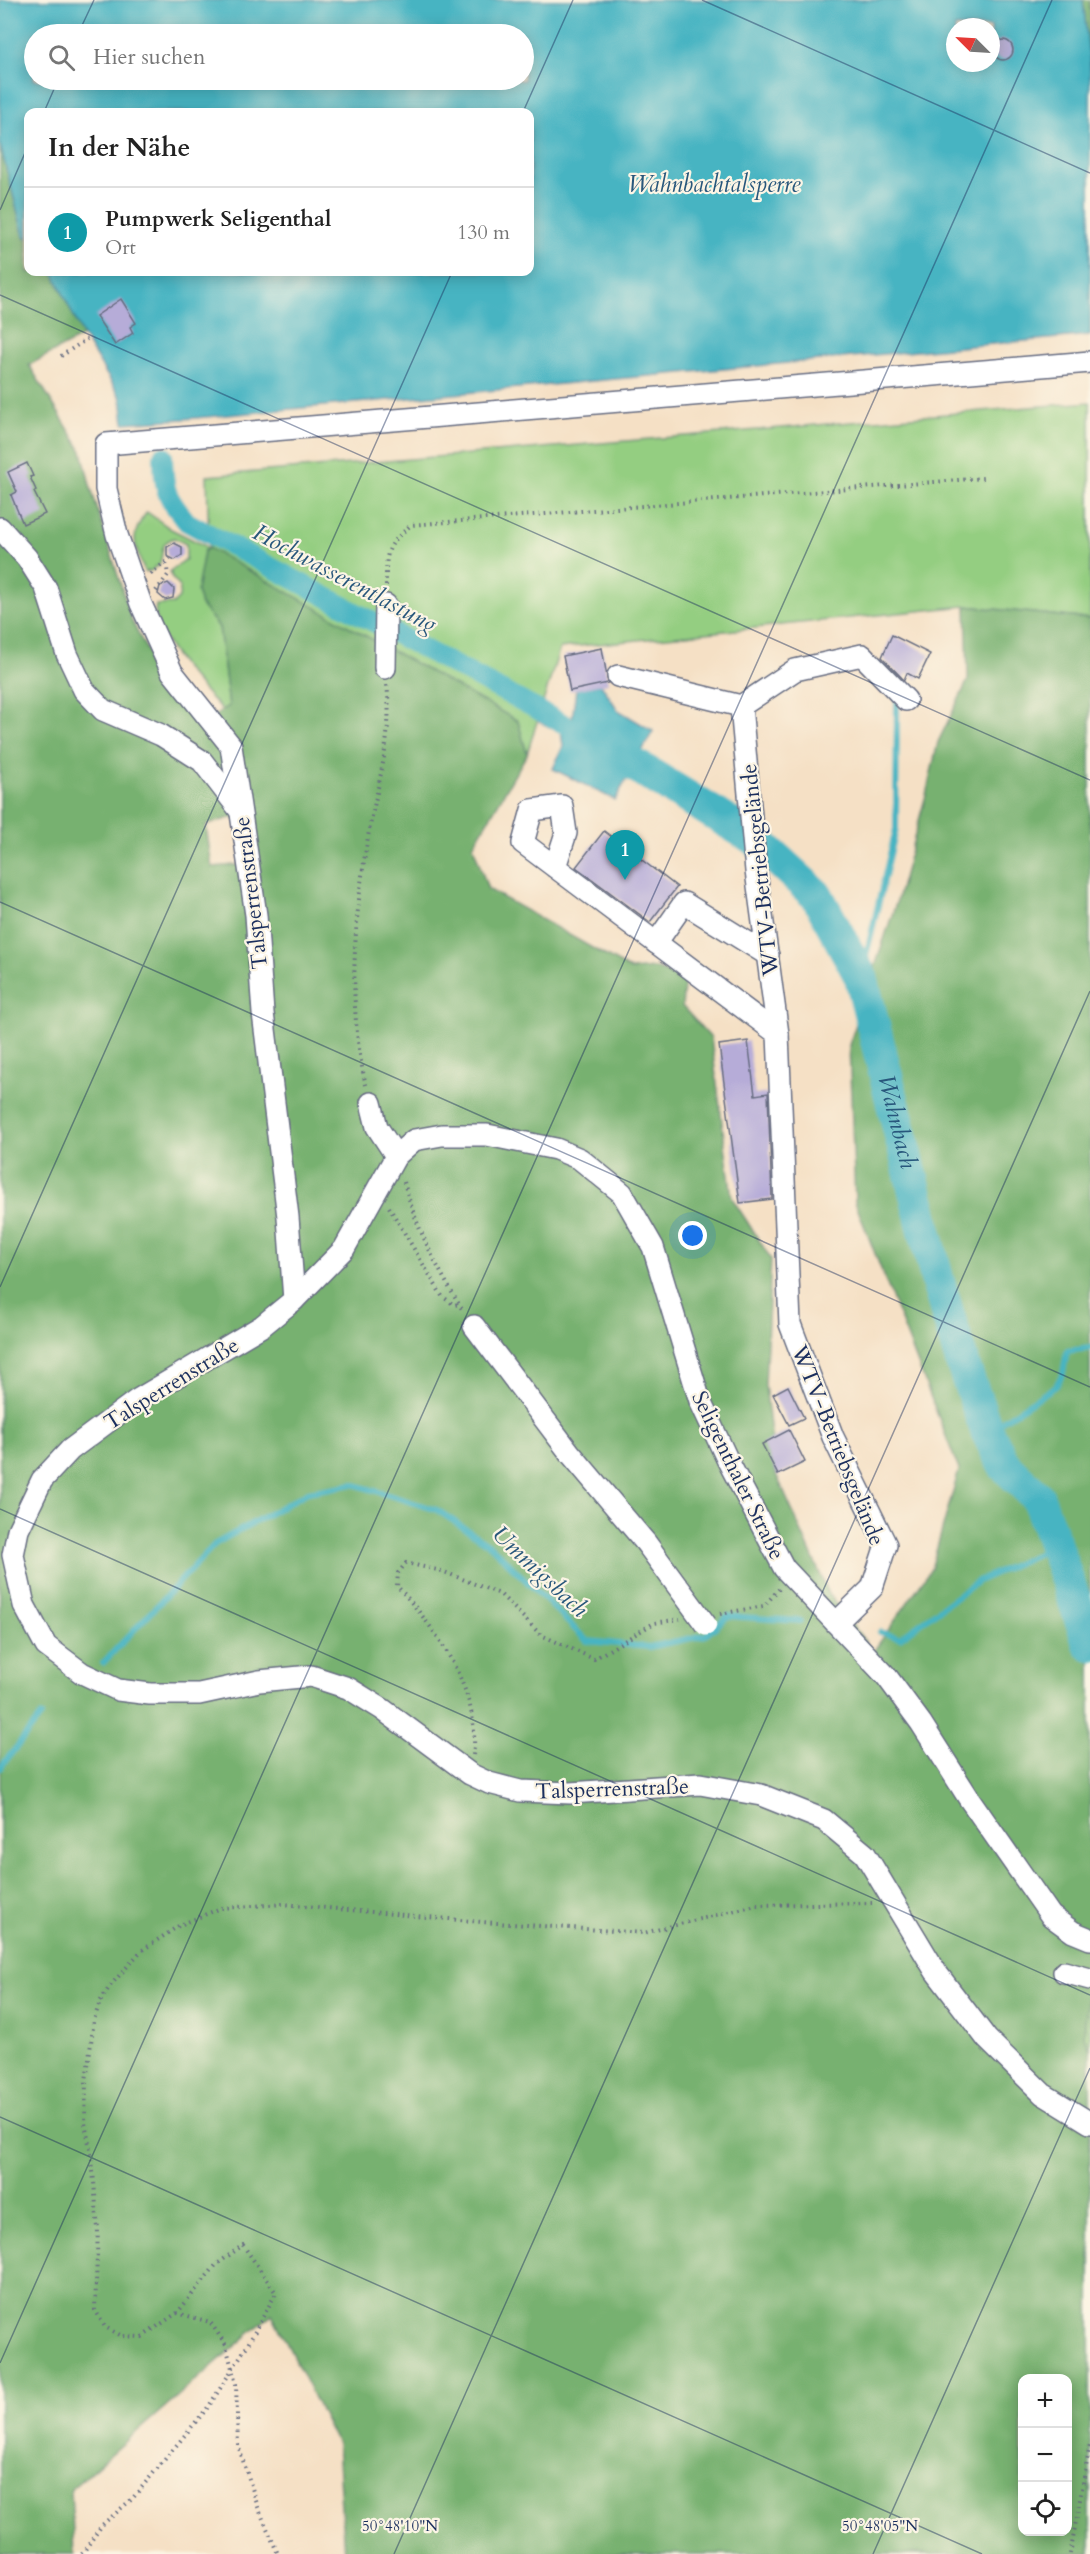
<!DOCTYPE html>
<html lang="de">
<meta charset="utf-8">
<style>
body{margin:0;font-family:Cardo,serif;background:#f2f2f2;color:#222}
.controls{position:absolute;right:18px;bottom:18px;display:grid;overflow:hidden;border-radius:12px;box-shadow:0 3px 15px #0003}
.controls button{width:54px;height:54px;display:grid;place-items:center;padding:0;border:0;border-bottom:2px solid #e0e0e0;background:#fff;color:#222;font:30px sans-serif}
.compass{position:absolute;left:946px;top:18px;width:54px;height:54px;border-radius:50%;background:#fff;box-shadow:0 3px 15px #0003;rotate:294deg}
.you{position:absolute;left:693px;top:1236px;width:21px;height:21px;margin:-15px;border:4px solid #fff;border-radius:50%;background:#1a73e8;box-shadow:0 0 0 9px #1a73e833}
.badge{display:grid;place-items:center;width:39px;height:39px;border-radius:50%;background:#111827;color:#fff;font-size:20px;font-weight:700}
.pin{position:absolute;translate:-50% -50px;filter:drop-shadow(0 2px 3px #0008)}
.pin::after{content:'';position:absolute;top:32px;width:21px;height:18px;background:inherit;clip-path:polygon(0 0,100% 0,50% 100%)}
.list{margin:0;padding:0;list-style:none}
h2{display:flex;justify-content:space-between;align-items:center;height:78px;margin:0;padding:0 24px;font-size:26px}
h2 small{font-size:20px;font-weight:400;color:#767676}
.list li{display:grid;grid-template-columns:39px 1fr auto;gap:18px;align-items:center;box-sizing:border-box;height:90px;padding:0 24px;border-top:2px solid #e0e0e0}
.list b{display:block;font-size:22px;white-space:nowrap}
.list p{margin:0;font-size:20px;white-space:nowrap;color:#767676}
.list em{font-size:20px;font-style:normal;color:#767676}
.icon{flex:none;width:33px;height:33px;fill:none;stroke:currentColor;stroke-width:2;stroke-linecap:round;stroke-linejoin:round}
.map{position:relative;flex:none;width:1090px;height:2554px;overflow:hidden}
.search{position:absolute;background:#fff;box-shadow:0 3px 15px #0003;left:24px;top:24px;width:510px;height:66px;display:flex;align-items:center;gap:15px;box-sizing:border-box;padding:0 21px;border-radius:33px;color:#767676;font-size:22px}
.panel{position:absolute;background:#fff;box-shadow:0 3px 15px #0003;left:24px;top:108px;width:510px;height:168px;border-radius:12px}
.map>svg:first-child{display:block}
</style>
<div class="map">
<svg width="1090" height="2554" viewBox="0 0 1090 2554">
<rect width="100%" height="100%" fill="#fcf5e5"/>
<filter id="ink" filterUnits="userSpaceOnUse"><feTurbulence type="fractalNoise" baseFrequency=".0167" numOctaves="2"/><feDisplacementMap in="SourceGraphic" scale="12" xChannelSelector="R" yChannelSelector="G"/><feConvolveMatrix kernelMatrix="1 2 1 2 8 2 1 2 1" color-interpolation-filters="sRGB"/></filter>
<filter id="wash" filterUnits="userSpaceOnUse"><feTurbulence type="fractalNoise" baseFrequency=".008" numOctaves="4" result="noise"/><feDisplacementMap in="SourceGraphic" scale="24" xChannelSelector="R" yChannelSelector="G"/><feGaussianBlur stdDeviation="1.35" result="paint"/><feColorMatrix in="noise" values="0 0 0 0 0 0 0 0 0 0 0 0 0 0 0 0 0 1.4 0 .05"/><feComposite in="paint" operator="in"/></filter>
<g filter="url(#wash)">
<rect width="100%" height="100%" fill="#f5e0c5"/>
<g fill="#94ce81" stroke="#587e70" stroke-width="1.5">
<path d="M1090 402V619L966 606 560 648 527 754 517 720 201 605 219 627 229 706 222 710C203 689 149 635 156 605L173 604 179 598 180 587 172 578 170 571 186 559V544L174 538C157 544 166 553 158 567L155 566 153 570 145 572C135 546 128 536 147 512L171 529 209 548 207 476Z"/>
<path d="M1090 1966V2049L1084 2036Z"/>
</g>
<g fill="#77b16f" stroke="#497066" stroke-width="1.5" fill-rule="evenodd">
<path d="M1083 0H1090V65Z"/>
<path d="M0 145 24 236 28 238V272H53L83 336 29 365 82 451 90 485 132 621 159 674 204 723 229 706 219 627 201 605 197 591 204 551 209 548 518 721 527 754 473 846 488 889 631 970 654 968 685 978 682 1006 711 1038 732 1198 771 1259 765 1385 776 1474 829 1594 873 1652 931 1569 959 1470 855 1202 849 1045 897 900 926 795 938 742 968 680 966 606 1090 619V1966L1084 2035 1090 2049V2554H344L337 2444 272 2314 71 2489 74 2554H0ZM230 818H241L246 864 212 867 206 825ZM1022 2378H1068V2532H1022Z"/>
</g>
<g fill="#46b4c2" stroke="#307290" stroke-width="1.5" fill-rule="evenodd">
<path d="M0 0H1083L1090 65V335L184 419 124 423 121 398 83 336 53 272H530V112H28V238L24 236 0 145ZM955 27H991V63H955ZM34 34H524V80H34Z"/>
<path d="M601 684 618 710 653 731 615 800 553 769 563 746 561 732 539 722 546 707 572 720 576 689Z"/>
</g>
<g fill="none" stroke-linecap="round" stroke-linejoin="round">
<g stroke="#46b4c2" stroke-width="6">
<path d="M861 977 896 829 897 702"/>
<path d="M987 1431 1056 1386 1063 1373 1067 1351 1090 1348"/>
<path d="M880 1632 900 1638 978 1581 1055 1546"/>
<path d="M103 1663 215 1544 308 1492 353 1484 437 1510 491 1546 587 1641 649 1647 706 1635 728 1616 800 1621"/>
<path d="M0 1768 41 1716"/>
</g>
<path stroke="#46b4c2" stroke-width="20" d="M163 456C164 491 165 495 187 522L566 725"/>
<path stroke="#46b4c2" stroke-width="34" id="s1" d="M601 738 602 745 754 838 817 896 861 977 938 1282 963 1365 987 1431 1004 1465 1038 1498 1090 1644"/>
</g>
<g id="blocks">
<g fill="#b6acd8">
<circle cx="1003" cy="50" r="10"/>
<path d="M121 299 136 323 130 327 133 333 115 345 96 316Z"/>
<path d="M27 463 33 476 30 477 36 490 34 492 45 514 23 524 11 495 17 492 8 472Z"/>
<path d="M174 543 182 547V555L175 560 167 556V547Z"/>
<path d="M168 583 174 589 173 598 165 600 158 594 160 586Z"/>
<path d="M892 635 930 654 918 679 907 673 904 680 882 657Z"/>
<path d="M602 648 608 683 570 691 563 656Z"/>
<path d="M604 831 677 887 650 922 576 867Z"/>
<path d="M748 1041 755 1095 768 1093 772 1199 740 1203 719 1045Z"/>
<path d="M788 1386 804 1418 789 1425 773 1394Z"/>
<path d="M789 1430 805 1462 778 1475 762 1444Z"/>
</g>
</g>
</g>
<g filter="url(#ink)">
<use href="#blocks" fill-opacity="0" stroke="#676d82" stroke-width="1.5"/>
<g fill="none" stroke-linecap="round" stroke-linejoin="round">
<g stroke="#676d82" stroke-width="24">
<g id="minor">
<path d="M0 528 27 558 46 588 67 654 84 690 103 710 161 735 202 761 239 809"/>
<path d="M385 668 386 605"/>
<path d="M618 676 741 706 795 670 862 655 906 700"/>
<path d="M741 706 756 871 778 1034 790 1324 833 1437 886 1545 872 1588 836 1623"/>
<path d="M555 867 566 833 562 806 532 810 523 843 555 867 778 1034"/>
<path d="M656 943 684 903 768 955"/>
<path d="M371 1103 377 1127 396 1156"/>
<path d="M294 1300 288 1217 263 1013 256 915 231 746 172 672 141 604 117 535 106 489V444L1090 362"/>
<path d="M474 1326 570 1453 646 1543"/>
<path d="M1090 1939 1073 1932 1051 1916 970 1800 921 1723 887 1677 784 1568 728 1461 700 1401 653 1247 622 1193 580 1159 556 1149 487 1135H442L414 1140 396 1156 344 1249 294 1300 262 1326 137 1400 70 1450 42 1480 18 1530 13 1555 24 1605 46 1646 82 1673 118 1690 150 1694H199L259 1681 311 1676 348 1688 382 1709 470 1774 489 1783 520 1791 571 1793 700 1784 761 1795 824 1820 865 1854 936 1972 987 2039 1043 2094 1090 2123"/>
<path d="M1064 1972 1090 1979"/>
</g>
</g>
<g stroke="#676d82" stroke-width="4" stroke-dasharray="1.5 4.5" stroke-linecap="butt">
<path d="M61 356 87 339"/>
<path d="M151 574 170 558"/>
<path d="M386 586C386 552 385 547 411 525L983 478"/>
<path d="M156 591 168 575 166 562"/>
<path d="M366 1085C347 1008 354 920 367 843 375 792 394 738 387 685"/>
<path d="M404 1182C416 1228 438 1270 463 1311"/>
<path d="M389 1207 442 1296 454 1305 459 1304"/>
<path d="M720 1614 764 1606 779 1589"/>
<path d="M473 1755C482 1693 437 1630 397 1586L398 1573 406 1563 442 1571 500 1594 541 1635 594 1659 654 1623 680 1619"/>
<path d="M177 2313 210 2322 226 2345 236 2384 238 2445 258 2507 278 2554"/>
<path d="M82 2554 102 2525 132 2499 209 2406 247 2346 276 2293 243 2245 216 2265 177 2313 142 2337 122 2336 105 2327 95 2310 98 2229 92 2159 85 2123 86 2081 94 2020 100 2002 110 1986 141 1951 180 1925 221 1908 283 1904 482 1922 644 1933 756 1905 872 1903"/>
<path d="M1070 2554 1090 2445"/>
</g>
<use href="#minor" stroke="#fff" stroke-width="21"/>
<g stroke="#676d82" stroke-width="24" stroke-linecap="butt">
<path id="minor-bridge" d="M646 1543 706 1625"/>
</g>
<use href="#minor-bridge" stroke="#fff" stroke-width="21"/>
</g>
</g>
<path fill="none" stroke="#1b2f5e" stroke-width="1.5" stroke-opacity="0.45" d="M702 0 1090 173M78 34 94 0M44 112 58 80M523 112 573 0M0 210 28 146M0 295 1090 780M0 902 1090 1387M0 1287 452 272M0 1509 1090 1995M0 2117 982 2554M0 2363 1052 0M394 2554 1090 991M873 2554 1090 2068"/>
<g text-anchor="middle" stroke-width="4.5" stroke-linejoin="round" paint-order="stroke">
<g font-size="22" fill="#1b2f5e" stroke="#fcf5e5">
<text transform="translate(759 870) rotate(-96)" y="8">WTV-Betriebsgelände</text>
<text transform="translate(250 893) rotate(-97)" y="8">Talsperrenstraße</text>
<text transform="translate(171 1383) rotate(-32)" y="8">Talsperrenstraße</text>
<text transform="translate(839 1445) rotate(68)" y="8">WTV-Betriebsgelände</text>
<text transform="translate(739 1475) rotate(64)" y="8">Seligenthaler Straße</text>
<text transform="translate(612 1788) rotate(-2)" y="8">Talsperrenstraße</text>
</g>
<g font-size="24" font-style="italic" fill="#28577c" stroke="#fcf5e5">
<text x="714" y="192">Wahnbachtalsperre</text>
<text transform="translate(345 578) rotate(28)" y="8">Hochwasserentlastung</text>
<text dy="8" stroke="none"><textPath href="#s1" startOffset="512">Wahnbach</textPath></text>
<text transform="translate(540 1571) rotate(43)" y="8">Ummigsbach</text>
</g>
</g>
<g font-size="15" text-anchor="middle" fill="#1b2f5e" stroke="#fcf5e5" stroke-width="4.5" stroke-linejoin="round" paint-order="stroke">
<text x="400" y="2531">50°48'10"N</text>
<text x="880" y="2531">50°48'05"N</text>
</g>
</svg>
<div class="controls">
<button>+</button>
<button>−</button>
<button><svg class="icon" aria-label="locate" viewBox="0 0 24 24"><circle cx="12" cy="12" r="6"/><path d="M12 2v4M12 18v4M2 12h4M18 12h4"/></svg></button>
</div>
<svg class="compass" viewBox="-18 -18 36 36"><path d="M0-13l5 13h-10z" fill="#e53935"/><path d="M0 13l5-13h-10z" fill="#767676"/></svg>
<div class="you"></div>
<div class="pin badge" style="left:625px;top:880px;background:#0f9aa8">1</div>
<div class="search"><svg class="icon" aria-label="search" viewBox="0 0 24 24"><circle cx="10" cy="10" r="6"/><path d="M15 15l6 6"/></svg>Hier suchen</div>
<section class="panel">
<h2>In der Nähe<small></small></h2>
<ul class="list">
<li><span class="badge" style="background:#0f9aa8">1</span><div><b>Pumpwerk Seligenthal</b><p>Ort</p></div><em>130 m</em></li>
</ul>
</section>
</div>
